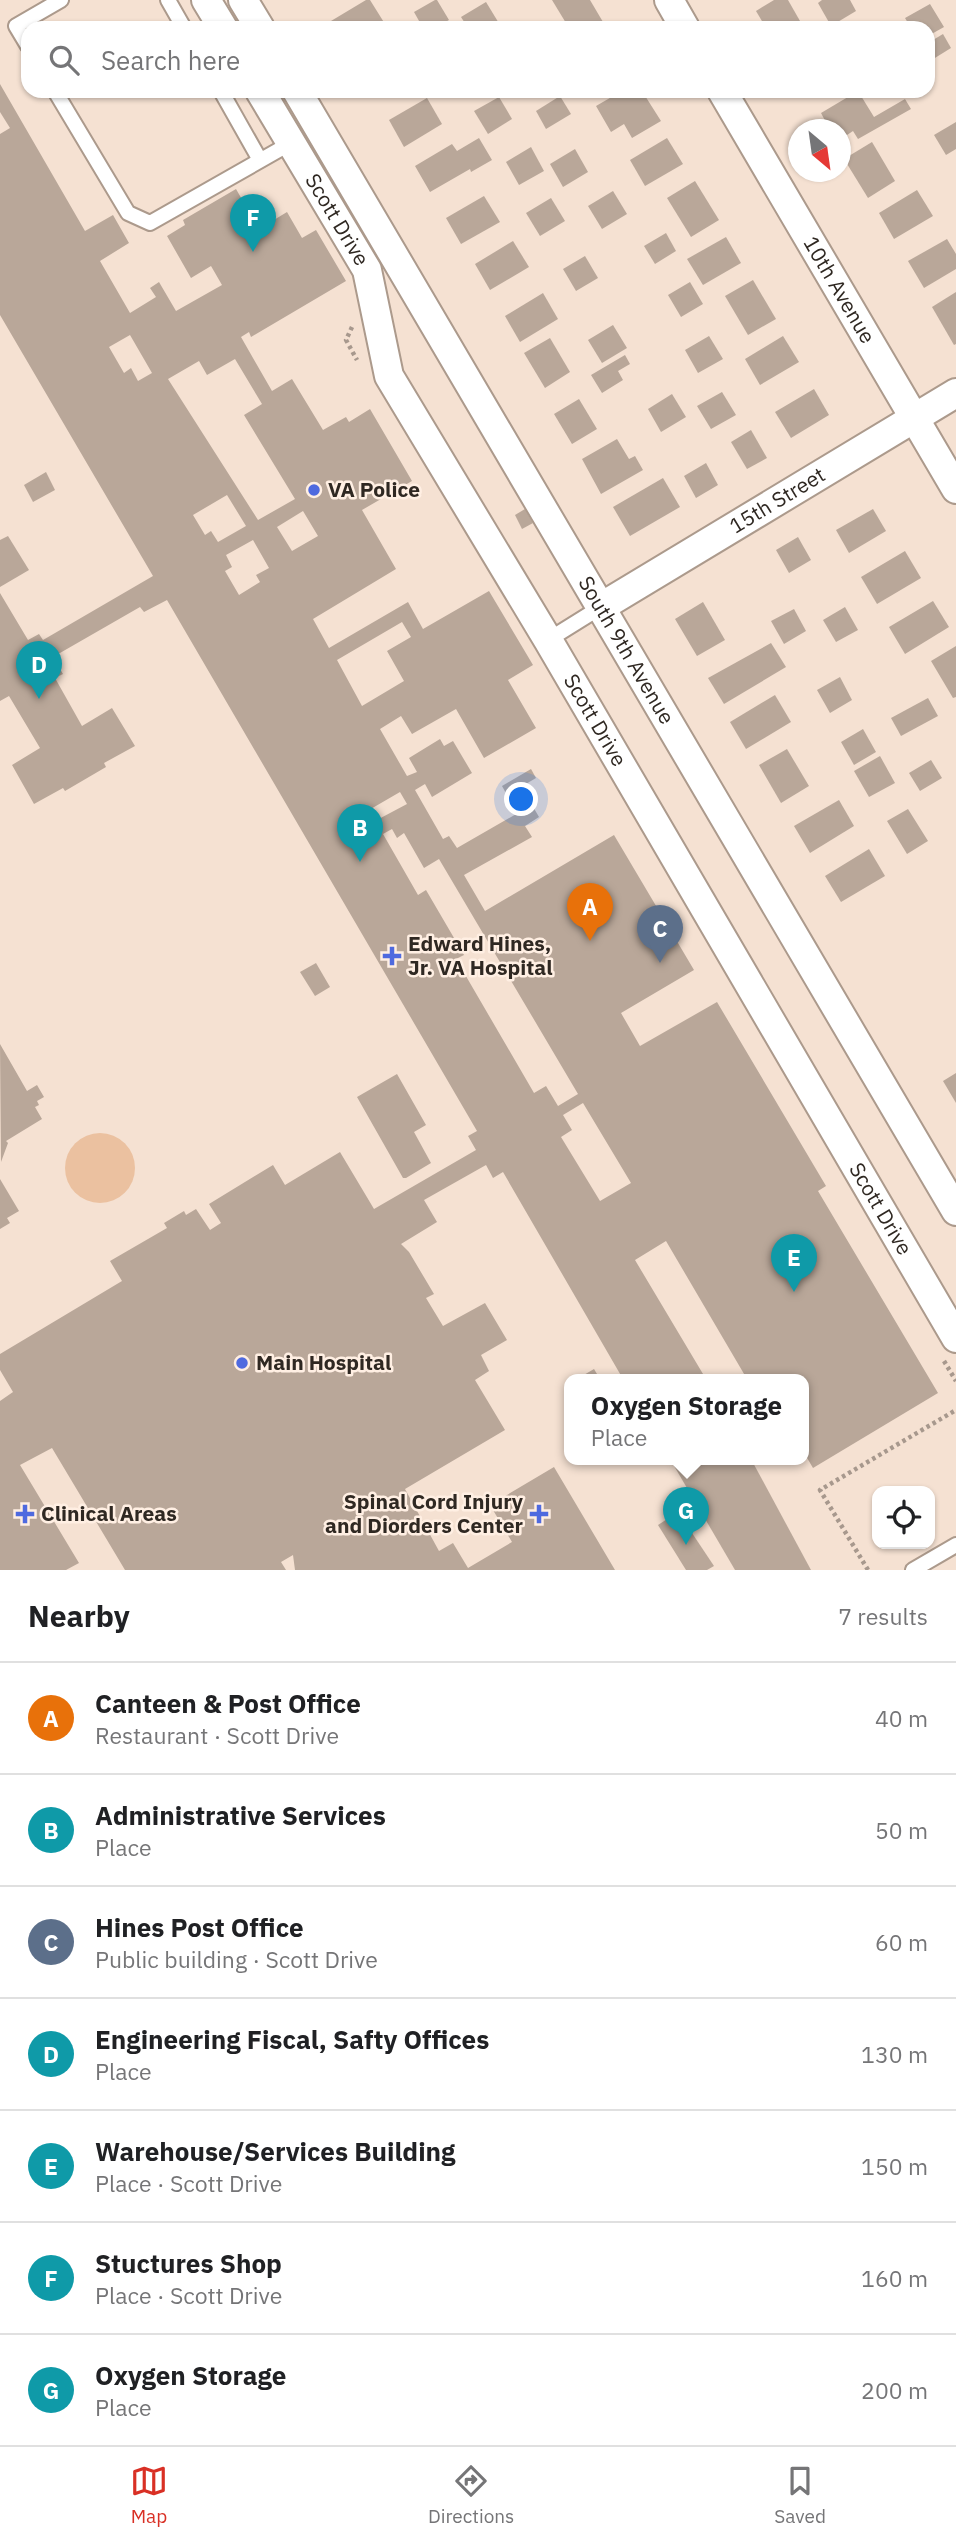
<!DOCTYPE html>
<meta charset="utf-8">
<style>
body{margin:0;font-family:"IBM Plex Sans",sans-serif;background:#f6f6f6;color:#202124}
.controls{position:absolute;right:21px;bottom:21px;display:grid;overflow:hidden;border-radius:14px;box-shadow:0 2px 5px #0004}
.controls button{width:63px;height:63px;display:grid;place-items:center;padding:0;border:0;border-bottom:2px solid #e0e0e0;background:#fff;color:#202124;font:35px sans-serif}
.compass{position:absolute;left:788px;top:119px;width:63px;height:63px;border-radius:50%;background:#fff;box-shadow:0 2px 5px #0004;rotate:151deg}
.you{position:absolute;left:522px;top:800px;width:24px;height:24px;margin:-18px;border:5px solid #fff;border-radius:50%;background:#1a73e8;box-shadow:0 0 0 10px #1a73e833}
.badge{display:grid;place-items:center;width:46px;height:46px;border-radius:50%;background:#d93025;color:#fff;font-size:23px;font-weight:700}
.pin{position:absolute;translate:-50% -58px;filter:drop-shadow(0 2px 4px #0008)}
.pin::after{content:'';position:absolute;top:37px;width:24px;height:21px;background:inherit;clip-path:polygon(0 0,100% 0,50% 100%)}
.popup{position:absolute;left:564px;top:1374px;width:245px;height:91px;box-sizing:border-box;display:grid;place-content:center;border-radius:14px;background:#fff;filter:drop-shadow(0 2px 5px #0005);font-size:23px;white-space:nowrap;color:#757577}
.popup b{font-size:26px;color:#202124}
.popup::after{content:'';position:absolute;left:50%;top:100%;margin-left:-14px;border:14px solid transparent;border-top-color:#fff}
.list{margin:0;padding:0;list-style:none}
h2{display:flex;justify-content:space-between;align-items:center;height:91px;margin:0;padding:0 28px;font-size:30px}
h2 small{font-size:23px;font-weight:400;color:#757577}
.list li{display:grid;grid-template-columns:46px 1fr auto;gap:21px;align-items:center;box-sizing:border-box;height:112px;padding:0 28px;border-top:2px solid #e0e0e0}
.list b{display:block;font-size:26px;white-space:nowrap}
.list p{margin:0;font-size:23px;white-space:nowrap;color:#757577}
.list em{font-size:23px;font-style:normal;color:#757577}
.icon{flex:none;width:38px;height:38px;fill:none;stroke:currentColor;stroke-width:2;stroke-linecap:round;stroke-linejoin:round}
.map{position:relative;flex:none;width:956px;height:1570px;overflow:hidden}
.search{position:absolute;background:#fff;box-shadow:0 2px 5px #0004;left:21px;right:21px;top:21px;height:77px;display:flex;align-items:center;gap:18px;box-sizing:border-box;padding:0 24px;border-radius:21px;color:#757577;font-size:26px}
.sheet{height:875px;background:#fff}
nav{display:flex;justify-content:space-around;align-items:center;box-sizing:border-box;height:98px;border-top:2px solid #e0e0e0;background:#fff;font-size:19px;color:#757577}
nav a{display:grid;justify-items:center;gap:4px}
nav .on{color:#d93025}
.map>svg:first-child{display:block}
</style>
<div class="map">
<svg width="956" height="1570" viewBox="0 0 956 1570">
<rect width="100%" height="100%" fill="#f5e1d2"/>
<circle fill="#ebc1a0" cx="100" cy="1168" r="35"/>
<g fill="#b9a799" fill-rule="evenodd">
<path d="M366 0H370L385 24 379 28H335L331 21Z"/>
<path d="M435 0H437L449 20 435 28H423L414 12Z"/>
<path d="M552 0H590L603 22 592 28H569Z"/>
<path d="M774 0H788L804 28H766L756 11Z"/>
<path d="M822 0H850L856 11 831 26 818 3Z"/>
<path d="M486 2 500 25 495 28H468L461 17Z"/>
<path d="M930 4 944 27 928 36V28H911L905 18Z"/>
<path d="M943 34 951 48 930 61 928 43Z"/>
<path d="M0 84 85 231 113 215 129 243 100 261 130 313 156 297 150 288 159 282 176 311 222 285 211 266 191 278 167 236 185 225 183 220 236 189 259 229 287 212 302 238 316 230 346 281 251 337 249 332 241 337 272 391 292 379 323 430 346 417 349 422 370 409 412 481 362 510 396 569 313 619 329 648 408 602 423 629 489 591 533 665 508 680 536 728 484 758 456 709 412 734 401 716 380 729 407 776 417 772 409 758 440 739 444 746 453 741 472 773 432 797 425 784 415 790 443 839 449 836 457 848 532 805 539 817 525 826 532 837 464 875 485 911 614 835 694 970 621 1013 640 1046 717 1002 826 1186 818 1191 938 1393 813 1468 803 1451V1379H747L666 1241 635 1260 706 1379H623L503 1172 493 1178 486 1165 424 1200 437 1222 401 1244 409 1252 434 1294 426 1298 443 1326 485 1303 507 1340 481 1355 489 1371 475 1380 505 1430 405 1489 439 1551 453 1543 468 1568 512 1542 490 1505 554 1467 615 1570H295L293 1555 281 1562 286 1570H125L52 1448 20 1465 79 1563 66 1570H0V1401L13 1392 0 1370V1354L122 1281 110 1261 167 1228 164 1223 184 1211 186 1215 196 1209 210 1230 221 1223 209 1204 273 1165 285 1185 340 1152 374 1209 476 1150 468 1136 477 1131 167 600 144 612 140 607 53 657 63 674 55 678 82 726 112 708 135 746 104 763 106 767 65 791 63 788 34 804 12 765 40 748 9 696 0 701V593L28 640 39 634 43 640 153 576 0 315V134L10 128 0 112ZM130 335 152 373 138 381 131 368 124 373 109 347ZM235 359 262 404 244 415 295 499 258 520 168 379 199 361 207 375ZM227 495 246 526 218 542 211 531 205 535 193 515ZM303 511 318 536 292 551 277 527ZM253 540 269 568 256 575 260 582 239 595 225 571 232 567 226 555ZM402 622 411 637 387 651 404 681 362 706 337 660ZM400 792 407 804 375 821 369 810ZM392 829 397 838 404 833 424 868 439 859 578 1094 558 1106 546 1086 534 1093 456 959 464 955 426 890 418 895 383 834ZM583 1103 631 1183 600 1201 561 1137 572 1130 563 1115Z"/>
<path d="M622 91H642L661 121 632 138 624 124 611 132 596 106Z"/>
<path d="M858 91 874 117 905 99 911 109 858 139 853 131 841 139V130H830L821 113Z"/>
<path d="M560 96 571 114 546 129 536 111Z"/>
<path d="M499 97 512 119 488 134 474 111Z"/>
<path d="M427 98 442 124 404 147 389 120Z"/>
<path d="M956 122V149L946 155 934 135Z"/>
<path d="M479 138 492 160 471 172 470 169 430 192 415 166 452 144 457 151Z"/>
<path d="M667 138 683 164 645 186 630 160Z"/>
<path d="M872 142 895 181 868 198 844 159Z"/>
<path d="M531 147 544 171 519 185 506 162Z"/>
<path d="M575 149 588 172 563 187 550 164Z"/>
<path d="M695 181 719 220 691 237 667 198Z"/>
<path d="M917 190 933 216 894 239 879 213Z"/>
<path d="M613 191 627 214 602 229 588 206Z"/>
<path d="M484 196 500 222 461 244 446 218Z"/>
<path d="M551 198 565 221 540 236 526 213Z"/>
<path d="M666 233 676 251 655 264 644 246Z"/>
<path d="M726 237 741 263 703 285 687 259Z"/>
<path d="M947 239 956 254V269L924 288 908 261Z"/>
<path d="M513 241 529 267 490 290 475 264Z"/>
<path d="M585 256 598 278 576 291 563 269Z"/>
<path d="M753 280 776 319 748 335 725 296Z"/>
<path d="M690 282 703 304 681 317 668 295Z"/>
<path d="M956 292V344L954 345 932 307Z"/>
<path d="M543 293 558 319 520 342 505 316Z"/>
<path d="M613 325 627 348 602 363 588 340Z"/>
<path d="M709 336 723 359 698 373 685 350Z"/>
<path d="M783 336 799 362 760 385 745 359Z"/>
<path d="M550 338 570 372 545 388 524 353Z"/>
<path d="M625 355 630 364 618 371 623 380 602 393 591 375Z"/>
<path d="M814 389 829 415 791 438 775 412Z"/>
<path d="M722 392 736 415 711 429 697 406Z"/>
<path d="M672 394 686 417 661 432 648 409Z"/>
<path d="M579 399 597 429 572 444 554 414Z"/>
<path d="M751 430 767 458 747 469 731 442Z"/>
<path d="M617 439 629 459 635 456 643 470 601 494 582 459Z"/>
<path d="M706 463 718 485 696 498 684 476Z"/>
<path d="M46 472 55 490 33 502 24 485Z"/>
<path d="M663 478 680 507 630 536 613 507Z"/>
<path d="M525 509 533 523 522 529 515 515Z"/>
<path d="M873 509 886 531 849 553 836 530Z"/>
<path d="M8 536 29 570 0 587V540Z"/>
<path d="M798 537 811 560 789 573 776 550Z"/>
<path d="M905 551 921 578 877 604 861 577Z"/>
<path d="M933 601 949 627 905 654 889 627Z"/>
<path d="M703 602 725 640 697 656 675 619Z"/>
<path d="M845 607 858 630 836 642 823 620Z"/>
<path d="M794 609 806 631 784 644 771 621Z"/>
<path d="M771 643 786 667 724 704 708 678Z"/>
<path d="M956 646V697L953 698 931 661Z"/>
<path d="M840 677 852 700 830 713 817 690Z"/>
<path d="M775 695 791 722 746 749 730 722Z"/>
<path d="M928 698 938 716 901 736 891 718Z"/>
<path d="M863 729 876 752 854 765 841 742Z"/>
<path d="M787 749 809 786 781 803 759 765Z"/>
<path d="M880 756 895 783 869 797 854 771Z"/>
<path d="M931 760 942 778 920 791 909 773Z"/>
<path d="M531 769 536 778 507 795 502 786Z"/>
<path d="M839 800 854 826 810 853 794 826Z"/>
<path d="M908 809 928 841 907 854 887 821Z"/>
<path d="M869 849 885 876 841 902 825 876Z"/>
<path d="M316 963 330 987 315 996 300 972Z"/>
<path d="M0 1044 27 1091 37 1085 44 1097 37 1101 39 1105 35 1107 42 1119 6 1141 8 1143 1 1162Z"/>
<path d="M956 1073V1103L943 1081Z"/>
<path d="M397 1074 426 1125 414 1132 431 1163 406 1178H403L357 1097Z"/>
<path d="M0 1179 19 1211 7 1218 10 1223 0 1229Z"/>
<path d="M594 1369 600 1379H577Z"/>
<path d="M670 1459H751L811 1570H735Z"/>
<path d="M678 1512 714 1566 707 1570H686L658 1525Z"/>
</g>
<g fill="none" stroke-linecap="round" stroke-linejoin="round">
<g stroke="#ac9a8c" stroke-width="18">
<g id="service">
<path d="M168 0 184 28"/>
<path d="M28 46 16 26 61 0"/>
<path d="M55 91 128 213 150 223 291 143"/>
<path d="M221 91 260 160"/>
<path d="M548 640 601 607"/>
<path d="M913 1570 956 1545"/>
</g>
</g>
<g stroke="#ac9a8c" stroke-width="32">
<g id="minor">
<path d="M206 0 223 28"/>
<path d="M243 0 260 28"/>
<path d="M669 0 685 28"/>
<path id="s1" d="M260 91 367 270 389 376 548 640 956 1338"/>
<path id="s2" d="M297 91 956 1211"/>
<path id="s3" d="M722 91 956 489"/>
<path id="s4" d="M601 607 956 393"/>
</g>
</g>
<g stroke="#a7988d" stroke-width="4.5" stroke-dasharray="3.5 3.5" stroke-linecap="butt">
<path d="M352 327 346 340 357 360"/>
<path d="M944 1361 956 1381"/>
<path d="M868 1570 820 1490 956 1410"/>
</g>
<use href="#service" stroke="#fff" stroke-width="14"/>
<use href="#minor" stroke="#fff" stroke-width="28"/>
</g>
<g fill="#4f6adf" stroke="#ffefe3" stroke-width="2.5">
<circle cx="314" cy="490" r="7"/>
<path d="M388.5 945.5h7v7h7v7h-7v7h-7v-7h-7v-7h7z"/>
<circle cx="242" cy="1363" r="7"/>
<path d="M21.5 1503.5h7v7h7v7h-7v7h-7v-7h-7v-7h7z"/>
<path d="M535.5 1503.5h7v7h7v7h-7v7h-7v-7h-7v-7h7z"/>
</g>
<g text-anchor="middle" stroke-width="5" stroke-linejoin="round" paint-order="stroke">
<g font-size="21" fill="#2f2822" stroke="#ffefe3">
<text dy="7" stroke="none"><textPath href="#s1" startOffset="150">Scott Drive</textPath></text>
<text dy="7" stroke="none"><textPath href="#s3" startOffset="231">10th Avenue</textPath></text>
<text dy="7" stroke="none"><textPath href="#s4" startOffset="206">15th Street</textPath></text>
<text dy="7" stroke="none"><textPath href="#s2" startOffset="649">South 9th Avenue</textPath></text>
<text dy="7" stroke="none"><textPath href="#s1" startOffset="718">Scott Drive</textPath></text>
<text dy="7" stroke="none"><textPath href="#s1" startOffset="1284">Scott Drive</textPath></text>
</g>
<g font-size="21" font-weight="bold" fill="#2f2822" stroke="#ffefe3" text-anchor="start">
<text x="328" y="497">VA Police</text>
<text x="408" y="951">Edward Hines,<tspan x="408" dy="24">Jr. VA Hospital</tspan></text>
<text x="256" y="1370">Main Hospital</text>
<text x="523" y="1509" text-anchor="end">Spinal Cord Injury<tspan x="523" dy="24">and Diorders Center</tspan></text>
<text x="41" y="1521">Clinical Areas</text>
</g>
</g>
</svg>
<div class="controls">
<button><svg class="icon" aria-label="locate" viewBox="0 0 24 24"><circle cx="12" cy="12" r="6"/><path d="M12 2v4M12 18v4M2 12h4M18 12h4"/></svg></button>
</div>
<svg class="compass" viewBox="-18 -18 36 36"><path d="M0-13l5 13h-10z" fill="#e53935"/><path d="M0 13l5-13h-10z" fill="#757577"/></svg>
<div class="you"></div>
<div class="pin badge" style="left:590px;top:941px;background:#e8710a">A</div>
<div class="pin badge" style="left:360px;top:862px;background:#0f9aa8">B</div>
<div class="pin badge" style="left:660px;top:963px;background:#5c6f8a">C</div>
<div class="pin badge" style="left:39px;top:699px;background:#0f9aa8">D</div>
<div class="pin badge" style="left:794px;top:1292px;background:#0f9aa8">E</div>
<div class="pin badge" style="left:253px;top:252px;background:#0f9aa8">F</div>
<div class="pin badge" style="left:686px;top:1545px;background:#0f9aa8">G</div>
<div class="popup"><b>Oxygen Storage</b>Place</div>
<div class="search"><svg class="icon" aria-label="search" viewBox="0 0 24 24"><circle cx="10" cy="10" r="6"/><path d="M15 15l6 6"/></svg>Search here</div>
</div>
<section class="sheet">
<h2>Nearby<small>7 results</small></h2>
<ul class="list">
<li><span class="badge" style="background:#e8710a">A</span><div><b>Canteen &amp; Post Office</b><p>Restaurant · Scott Drive</p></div><em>40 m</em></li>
<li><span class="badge" style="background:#0f9aa8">B</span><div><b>Administrative Services</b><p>Place</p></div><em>50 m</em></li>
<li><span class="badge" style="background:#5c6f8a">C</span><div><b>Hines Post Office</b><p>Public building · Scott Drive</p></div><em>60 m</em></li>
<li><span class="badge" style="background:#0f9aa8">D</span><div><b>Engineering Fiscal, Safty Offices</b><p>Place</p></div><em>130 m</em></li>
<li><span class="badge" style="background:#0f9aa8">E</span><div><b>Warehouse/Services Building</b><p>Place · Scott Drive</p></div><em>150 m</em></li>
<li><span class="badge" style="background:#0f9aa8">F</span><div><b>Stuctures Shop</b><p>Place · Scott Drive</p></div><em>160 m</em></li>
<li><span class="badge" style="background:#0f9aa8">G</span><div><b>Oxygen Storage</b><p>Place</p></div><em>200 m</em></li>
</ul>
</section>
<nav>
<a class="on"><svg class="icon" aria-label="map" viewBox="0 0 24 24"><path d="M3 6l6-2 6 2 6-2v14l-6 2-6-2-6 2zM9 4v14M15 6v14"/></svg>Map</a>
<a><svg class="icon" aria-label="directions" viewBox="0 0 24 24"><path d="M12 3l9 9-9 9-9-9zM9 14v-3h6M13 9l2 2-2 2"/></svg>Directions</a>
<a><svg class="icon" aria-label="saved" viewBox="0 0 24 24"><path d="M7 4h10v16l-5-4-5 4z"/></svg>Saved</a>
</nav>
